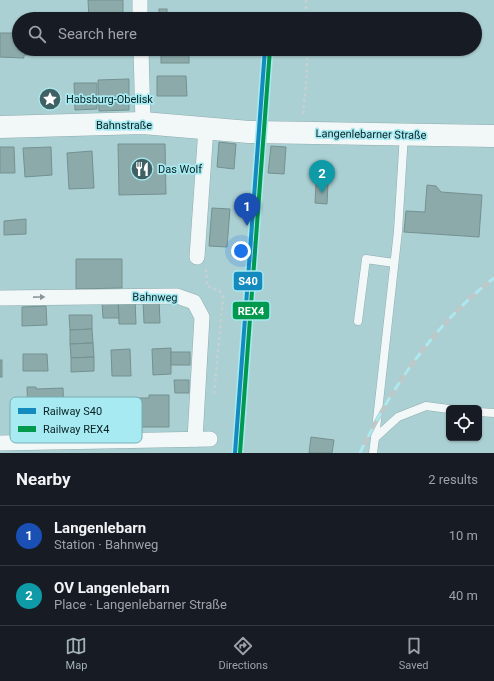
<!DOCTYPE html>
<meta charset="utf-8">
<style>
body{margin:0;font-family:Roboto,sans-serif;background:#20242c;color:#f1f3f6}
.controls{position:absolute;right:12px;bottom:12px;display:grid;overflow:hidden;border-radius:6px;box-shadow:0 1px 3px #0004}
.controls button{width:36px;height:36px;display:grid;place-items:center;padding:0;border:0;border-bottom:1px solid #363941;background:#171b24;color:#f1f3f6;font:20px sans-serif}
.you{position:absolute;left:241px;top:251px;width:14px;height:14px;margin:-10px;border:3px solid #fff;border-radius:50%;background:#1a73e8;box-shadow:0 0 0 6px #1a73e833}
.badge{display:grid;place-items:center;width:26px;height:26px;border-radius:50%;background:#a1b1b4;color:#fff;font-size:13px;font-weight:700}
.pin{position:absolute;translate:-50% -33px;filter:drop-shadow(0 1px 2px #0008)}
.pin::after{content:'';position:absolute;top:21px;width:14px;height:12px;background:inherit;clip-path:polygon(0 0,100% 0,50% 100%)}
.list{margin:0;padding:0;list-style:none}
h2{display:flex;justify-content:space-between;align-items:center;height:52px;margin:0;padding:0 16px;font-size:17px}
h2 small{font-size:13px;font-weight:400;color:#9ea1a6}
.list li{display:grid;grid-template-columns:26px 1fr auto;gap:12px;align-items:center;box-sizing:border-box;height:60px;padding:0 16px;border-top:1px solid #363941}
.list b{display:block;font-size:15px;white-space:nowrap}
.list p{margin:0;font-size:13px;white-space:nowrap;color:#9ea1a6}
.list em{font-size:13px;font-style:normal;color:#9ea1a6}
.icon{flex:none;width:22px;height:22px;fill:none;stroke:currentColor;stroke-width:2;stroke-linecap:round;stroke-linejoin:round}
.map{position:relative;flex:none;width:494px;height:453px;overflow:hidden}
.search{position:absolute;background:#171b24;box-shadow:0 1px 3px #0004;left:12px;right:12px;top:12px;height:44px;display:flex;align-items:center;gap:10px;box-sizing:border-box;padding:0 14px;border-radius:22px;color:#9ea1a6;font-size:15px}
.sheet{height:172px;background:#171b24}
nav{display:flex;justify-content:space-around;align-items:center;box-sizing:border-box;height:56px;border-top:1px solid #363941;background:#171b24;font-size:11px;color:#9ea1a6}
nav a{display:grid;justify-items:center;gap:2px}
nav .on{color:#a1b1b4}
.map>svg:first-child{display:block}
</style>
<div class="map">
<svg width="494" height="453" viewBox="0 0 494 453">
<rect width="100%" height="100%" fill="#abd0d3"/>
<g fill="#8daaaa" stroke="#749191">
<path d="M88 0H123V19H89Z"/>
<rect x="159" y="9" width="8" height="10"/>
<path d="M0 33H19V49H32V55H24V58L0 57Z"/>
<rect x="161" y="49" width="28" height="14"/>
<path d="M157 76H186L187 96H157Z"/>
<path d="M129 79V110L99 111 98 80Z"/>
<path d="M74 83H97V109L75 110Z"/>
<path d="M219 142 236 144 234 169 217 167Z"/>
<path d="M118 144H165L166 194 119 195Z"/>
<path d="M271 146 286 147 284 174 268 173Z"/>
<path d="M0 147H14L15 173H0Z"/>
<path d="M51 147 52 175 25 177 23 148Z"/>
<path d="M92 151 94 188 69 189 67 153Z"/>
<path d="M316 183H328L327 204 315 203Z"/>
<path d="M427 185 436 186 441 192 482 195 479 237 404 232 406 211 425 212Z"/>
<path d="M212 208 230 209 227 247 209 246Z"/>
<path d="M26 219V234L4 235V221Z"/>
<path d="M76 259H122V288L76 289Z"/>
<path d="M135 299 136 324H119L118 300Z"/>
<path d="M159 299 160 323H144L143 300Z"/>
<path d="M102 302H118L119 318H103Z"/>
<path d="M46 306 47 325 22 326V307Z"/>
<path d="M69 315H92V329L70 330Z"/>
<path d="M92 329 93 343 70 344V330Z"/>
<path d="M93 343 94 357 71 358 70 344Z"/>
<path d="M171 348V374L153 375 152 349Z"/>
<path d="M130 349 131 376H112L111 350Z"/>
<rect x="171" y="352" width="19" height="13"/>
<path d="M23 354H47L48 371H23Z"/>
<path d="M94 357V371L71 372V358Z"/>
<rect x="0" y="360" width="2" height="17"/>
<path d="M174 380H189V393H175Z"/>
<path d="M27 387H36V389L63 388 64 416 28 417Z"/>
<path d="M149 395H169V427H137L136 398H149Z"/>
<path d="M311 437 334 440 332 453H309Z"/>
</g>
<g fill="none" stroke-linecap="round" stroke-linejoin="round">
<g stroke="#8facaf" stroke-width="9">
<g id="lane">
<path d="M358 321 366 259 394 263"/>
<path d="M479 412 494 413"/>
<path d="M375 438 398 231 404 134"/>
<path d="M373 453 375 438 398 417 426 406 449 409"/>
</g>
</g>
<g stroke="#8facaf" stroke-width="16">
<g id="street">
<path d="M140 0V19"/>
<path d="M141 49 143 123"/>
<path d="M197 257 206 128"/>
<path d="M0 298 177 296 194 302 202 317 195 439"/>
<path d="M0 443 210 439"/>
</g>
</g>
<g stroke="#8facaf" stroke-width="23">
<path id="secondary" d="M0 127 143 123 249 132 494 136"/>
</g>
<g stroke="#c4d0d1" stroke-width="2.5" stroke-dasharray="3 3" stroke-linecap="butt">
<path d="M306 0V19"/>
<path d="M303 114 307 72V49"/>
<path d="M206 269 207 286 220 291 223 297 214 395"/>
</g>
<use href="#lane" stroke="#f2f8f8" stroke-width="8"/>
<use href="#street" stroke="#f2f8f8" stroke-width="15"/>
<use href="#secondary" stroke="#f2f8f8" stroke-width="22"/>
<g stroke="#bdc8c8" stroke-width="4.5">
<path id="rail" d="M360 453C392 386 435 324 494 278"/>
</g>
<use href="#rail" stroke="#a7eaf1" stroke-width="3" stroke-dasharray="9" stroke-linecap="butt"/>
<g stroke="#a7eaf1" stroke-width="7">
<path id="rail-1" d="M235 453 265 49"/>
</g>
<g stroke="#a7eaf1" stroke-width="7">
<path id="rail-2" d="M240 453 270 49"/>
</g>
<use href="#rail-1" stroke="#138bbe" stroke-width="4"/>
<use href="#rail-2" stroke="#01994d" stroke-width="4"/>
</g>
<defs><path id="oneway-solid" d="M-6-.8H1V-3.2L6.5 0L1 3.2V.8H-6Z"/></defs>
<use fill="#88989a" href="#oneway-solid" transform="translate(39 297) rotate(-1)"/>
<defs>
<g id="sight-disc" transform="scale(1.15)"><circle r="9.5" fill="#406063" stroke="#a7eaf1"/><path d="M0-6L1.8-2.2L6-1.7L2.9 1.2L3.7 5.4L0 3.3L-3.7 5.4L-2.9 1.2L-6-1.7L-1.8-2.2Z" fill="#fff"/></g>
<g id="restaurant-disc" transform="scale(1.15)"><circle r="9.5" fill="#406063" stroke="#a7eaf1"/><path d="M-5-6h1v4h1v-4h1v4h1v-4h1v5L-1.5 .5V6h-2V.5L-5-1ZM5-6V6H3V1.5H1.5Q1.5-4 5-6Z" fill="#fff"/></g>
</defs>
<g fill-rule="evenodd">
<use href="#sight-disc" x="50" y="99"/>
<use href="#restaurant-disc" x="142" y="169"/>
</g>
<g text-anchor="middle" stroke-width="3.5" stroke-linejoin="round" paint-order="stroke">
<g font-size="11" fill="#072326" stroke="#a7eaf1" text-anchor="start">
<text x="66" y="103">Habsburg-Obelisk</text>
<text x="158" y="173">Das Wolf</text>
</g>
<g font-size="11" fill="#072326" stroke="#a7eaf1">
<text x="124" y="129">Bahnstraße</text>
<text transform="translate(371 134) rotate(1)" y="4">Langenlebarner Straße</text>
<text transform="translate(155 297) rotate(1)" y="4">Bahnweg</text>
</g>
</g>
<rect x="10" y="397" width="132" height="46" rx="6" fill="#a7eaf1" stroke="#77aeb4" stroke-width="1"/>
<rect x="18" y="408" width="18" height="6" fill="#138bbe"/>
<rect x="18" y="426" width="18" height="6" fill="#01994d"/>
<g font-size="11" fill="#072326">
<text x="43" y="415">Railway S40</text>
<text x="43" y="433">Railway REX4</text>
</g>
<g stroke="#a7eaf1" stroke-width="1.5">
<rect x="233" y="271" width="30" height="20" rx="4" fill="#138bbe"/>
<rect x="232" y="301" width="38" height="19" rx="4" fill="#01994d"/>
</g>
<g font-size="11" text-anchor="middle" font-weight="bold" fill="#fff">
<text x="248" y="285">S40</text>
<text x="251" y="315">REX4</text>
</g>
</svg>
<div class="controls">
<button><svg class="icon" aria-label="locate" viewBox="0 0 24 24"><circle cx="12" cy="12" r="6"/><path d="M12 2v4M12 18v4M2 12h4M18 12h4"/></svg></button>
</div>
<div class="you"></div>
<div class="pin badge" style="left:247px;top:226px;background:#1a4fb4">1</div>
<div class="pin badge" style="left:322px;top:193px;background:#0f9aa8">2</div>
<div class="search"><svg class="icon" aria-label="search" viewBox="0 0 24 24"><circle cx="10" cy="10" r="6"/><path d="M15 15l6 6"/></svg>Search here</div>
</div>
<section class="sheet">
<h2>Nearby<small>2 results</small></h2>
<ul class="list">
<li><span class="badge" style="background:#1a4fb4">1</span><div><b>Langenlebarn</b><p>Station · Bahnweg</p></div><em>10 m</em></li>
<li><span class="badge" style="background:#0f9aa8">2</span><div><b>OV Langenlebarn</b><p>Place · Langenlebarner Straße</p></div><em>40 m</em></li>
</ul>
</section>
<nav>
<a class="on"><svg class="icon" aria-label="map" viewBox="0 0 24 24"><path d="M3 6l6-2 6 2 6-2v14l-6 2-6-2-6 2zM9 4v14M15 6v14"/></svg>Map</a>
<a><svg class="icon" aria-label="directions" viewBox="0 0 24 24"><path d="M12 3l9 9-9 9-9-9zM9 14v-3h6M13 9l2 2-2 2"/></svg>Directions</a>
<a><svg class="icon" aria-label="saved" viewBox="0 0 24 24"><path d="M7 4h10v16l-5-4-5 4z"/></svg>Saved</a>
</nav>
